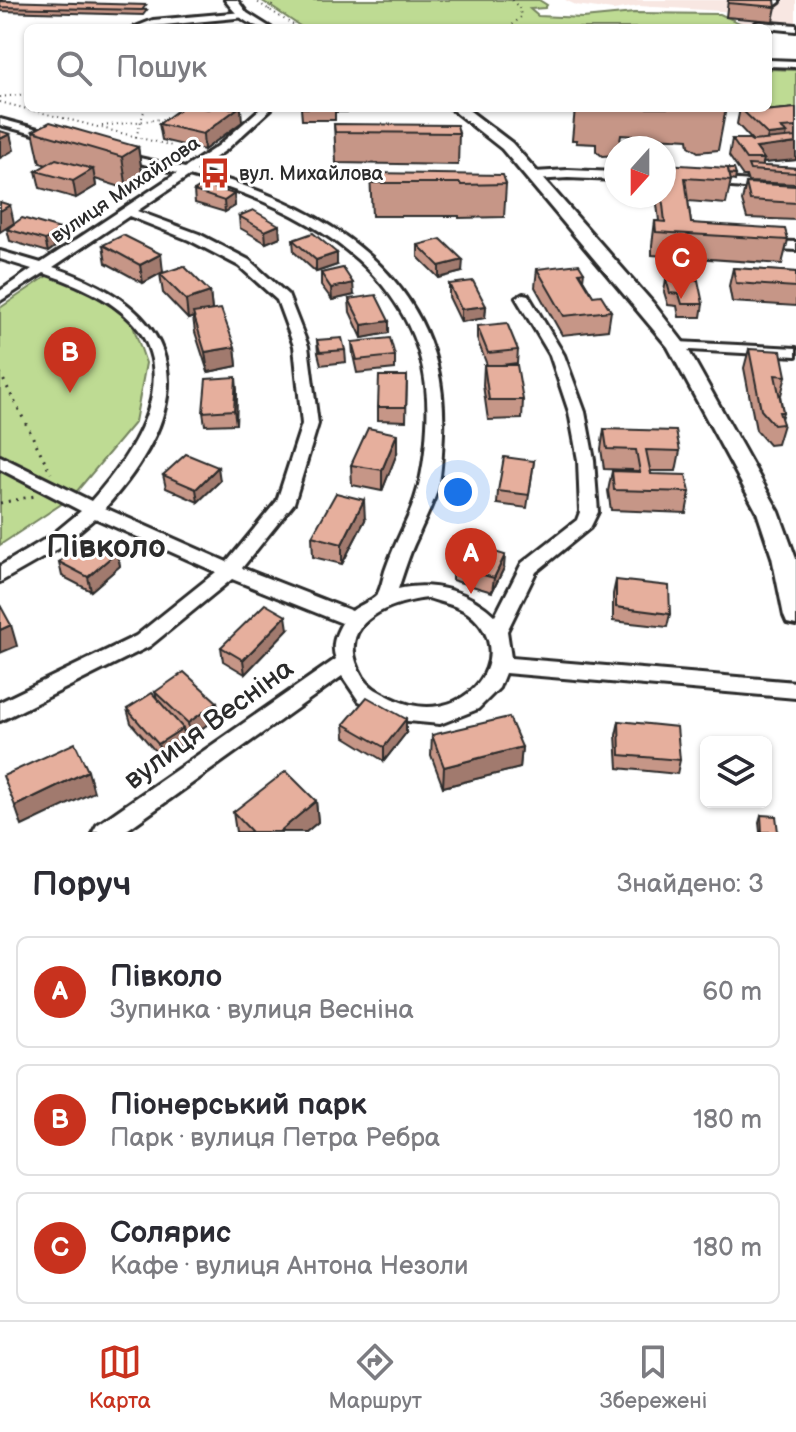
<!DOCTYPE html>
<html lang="uk">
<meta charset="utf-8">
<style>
body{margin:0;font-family:"Balsamiq Sans",sans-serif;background:#f7f7f7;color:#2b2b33}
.controls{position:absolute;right:24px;bottom:24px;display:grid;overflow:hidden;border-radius:12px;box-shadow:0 2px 6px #0004}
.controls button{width:72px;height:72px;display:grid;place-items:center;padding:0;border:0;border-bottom:2px solid #e1e1e2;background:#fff;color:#2b2b33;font:40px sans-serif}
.compass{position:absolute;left:604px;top:136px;width:72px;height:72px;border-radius:50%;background:#fff;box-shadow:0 2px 6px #0004;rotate:201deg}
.you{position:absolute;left:458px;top:492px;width:28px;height:28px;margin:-20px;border:6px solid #fff;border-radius:50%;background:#1a73e8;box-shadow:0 0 0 12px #1a73e833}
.badge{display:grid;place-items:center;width:52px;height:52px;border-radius:50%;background:#c8321e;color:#fff;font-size:26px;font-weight:700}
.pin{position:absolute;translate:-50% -66px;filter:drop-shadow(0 2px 4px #0008)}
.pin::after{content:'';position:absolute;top:42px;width:28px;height:24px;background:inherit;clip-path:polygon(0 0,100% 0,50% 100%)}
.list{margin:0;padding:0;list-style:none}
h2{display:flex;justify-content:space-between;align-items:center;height:104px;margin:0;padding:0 32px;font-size:34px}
h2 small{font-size:26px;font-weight:400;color:#7c7c81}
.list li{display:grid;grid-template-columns:52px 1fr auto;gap:24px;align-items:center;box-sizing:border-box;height:112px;margin:0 16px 16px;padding:0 16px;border:2px solid #e1e1e2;border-radius:12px}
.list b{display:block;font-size:30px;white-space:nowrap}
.list p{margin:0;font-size:26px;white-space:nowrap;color:#7c7c81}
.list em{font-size:26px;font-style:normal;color:#7c7c81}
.icon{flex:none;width:44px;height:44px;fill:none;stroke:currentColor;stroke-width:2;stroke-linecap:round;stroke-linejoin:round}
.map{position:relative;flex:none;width:796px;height:832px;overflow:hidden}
.search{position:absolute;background:#fff;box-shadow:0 2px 6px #0004;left:24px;right:24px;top:24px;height:88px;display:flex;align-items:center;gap:20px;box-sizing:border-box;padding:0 28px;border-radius:12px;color:#7c7c81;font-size:30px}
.sheet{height:488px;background:#fff}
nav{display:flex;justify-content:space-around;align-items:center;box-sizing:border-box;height:112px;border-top:2px solid #e1e1e2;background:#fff;font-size:22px;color:#7c7c81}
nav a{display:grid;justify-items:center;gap:4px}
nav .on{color:#c8321e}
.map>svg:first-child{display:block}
</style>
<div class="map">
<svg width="796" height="832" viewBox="0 0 796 832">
<rect width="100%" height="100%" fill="#fff"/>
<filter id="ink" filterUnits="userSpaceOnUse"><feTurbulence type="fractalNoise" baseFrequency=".0125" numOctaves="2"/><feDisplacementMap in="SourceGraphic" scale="16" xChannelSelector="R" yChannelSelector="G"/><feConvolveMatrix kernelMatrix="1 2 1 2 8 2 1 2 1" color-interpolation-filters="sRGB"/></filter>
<g filter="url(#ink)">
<path fill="#f8e7e2" d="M565 0H796V26L739 23 737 12 639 6 613 10 576 5Z"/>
<g fill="#bedb93" stroke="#74835f" stroke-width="2">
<path d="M261 0H539L547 5 545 8 530 9 538 16 583 18 634 13 720 14 744 25 761 28H303Z"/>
<path d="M768 69 796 70V113L710 110 768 108Z"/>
<path d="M50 274 93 291 132 323 146 363 135 422 72 497 0 545V308Z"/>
</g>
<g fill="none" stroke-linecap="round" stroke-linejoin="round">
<g stroke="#2b2b2b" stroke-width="6">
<g id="minor">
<path d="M772 0H780V2L776 5Z"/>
<path d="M243 12 248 15 246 17 133 28 153 20Z"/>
<path d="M759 22 796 25V31L756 27V23Z"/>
<path d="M768 60 796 61V67L768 66Z"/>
<path d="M261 108H272L226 150 196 171C329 206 450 280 443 433 442 451 442 470 438 487 433 505 424 521 417 538 409 554 404 572 398 589 433 581 469 591 495 616L522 563 577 520 580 512 578 460 569 412 550 355 516 298 523 294 528 295 564 355 585 412 594 460 598 512 590 528 536 572 507 631 511 658 796 682V698L505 673 499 688 478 709 440 724 397 720 359 701 342 676 124 832H93L97 825 336 659C331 646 335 635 342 623L232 579 150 646 0 721V702L136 636 216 572 95 518 58 549 0 582V566L52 535 81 511 0 469V456L91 501C129 459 179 387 139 330 118 301 77 284 44 273L0 301V291L32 269 0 259V251L41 263 177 173 117 157V153L185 168 218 146ZM189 176C312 209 436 282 427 426 425 463 420 493 404 526 397 541 390 556 385 571 383 578 381 589 377 595 372 601 359 605 352 611L242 568 294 503 318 424 308 346 288 295 249 260 199 234 137 211ZM129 216 189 240 239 266 277 300 294 346 302 424 277 501 227 562 105 508C198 405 194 314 53 267ZM428 598C440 602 457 605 468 613 510 644 486 698 439 706 423 709 406 705 392 698 380 692 370 688 363 677 332 625 385 603 428 598Z"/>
<path d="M0 119 57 134 59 136 53 139 0 125Z"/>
<path d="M568 170 616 172V180L568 178 534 180 528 176 534 172Z"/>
<path d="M710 178 796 184V192L706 185 704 182Z"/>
<path d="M769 241 796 242V250L764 248 762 245Z"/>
<path d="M677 342 796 348V356L672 349 670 346Z"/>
</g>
</g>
<g stroke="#2b2b2b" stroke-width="6">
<g id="major">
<path d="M225 0H237L247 13 271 28C249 28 238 17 225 0Z"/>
<path d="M450 108H466L512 143 653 303 686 346 779 512 796 559V625L787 623 784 616 772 557 757 512 668 347 502 149Z"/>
</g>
</g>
<g stroke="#2b2b2b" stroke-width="2" stroke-dasharray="1 4" stroke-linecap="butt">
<path d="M254 0 298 28"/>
<path d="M269 10 276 0"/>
<path d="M509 28 521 17 520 9 512 0"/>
<path d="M0 97 28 94"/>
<path d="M0 102 172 146"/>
<path d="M102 126 170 118"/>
<path d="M136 137 145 108"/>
</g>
<g stroke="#2b2b2b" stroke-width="3" stroke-dasharray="2 6" stroke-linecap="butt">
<path d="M0 373 51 473"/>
<path d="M0 503 35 496"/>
</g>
<use href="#minor" fill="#fff" fill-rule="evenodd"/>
<use href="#major" fill="#fff" fill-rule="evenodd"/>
</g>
<g fill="#c69687" stroke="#2b2b2b" stroke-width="2">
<path d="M0 0H6L4 1 147 10 143 15 0 11Z"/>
<path d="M728 0 776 7 773 21 726 17Z"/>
<path d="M301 108H354V112H335V120H302Z"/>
<path d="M575 108H726L718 150 698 152 689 146 688 139 621 135 619 148H616V155L602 156 596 151V144L576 143 577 140H572Z"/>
<path d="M740 108 763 111 796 108V160L763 163V166L796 168V184L748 182 746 176H743L729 156 732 139 753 141 737 124Z"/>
<path d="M242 122 204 150 162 140 159 124Z"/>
<path d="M334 124 459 133 458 165 336 163Z"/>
<path d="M33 131 138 147 143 179 127 189 95 179 96 186 76 198 40 188 36 171 47 165 40 163Z"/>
<path d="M664 164 736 175 735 181 731 180 726 204 688 201 691 223 788 240 782 264 652 255V245L655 221H659L656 196H664Z"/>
<path d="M370 173 506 184 504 217 459 218V216H372Z"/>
<path d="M746 183 796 186V220L747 218 742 201Z"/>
<path d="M194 191 234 194 235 206 225 212 195 203Z"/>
<path d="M239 216 280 237 266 243 240 228Z"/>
<path d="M7 229 63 241 48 252 10 241Z"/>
<path d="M293 240 337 265 316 272 294 252Z"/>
<path d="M103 245 163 272 143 283 106 263Z"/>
<path d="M418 245 462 272 439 278 418 257Z"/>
<path d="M733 268 796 272V306L732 302 729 286Z"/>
<path d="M537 269 584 272 583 280 593 296 611 311 608 330 562 335 535 287Z"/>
<path d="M321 273 354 295 332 300 321 285Z"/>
<path d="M160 274 210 292 212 310 235 347 237 366 208 372 195 332 193 317 188 319 163 293Z"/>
<path d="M666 279 703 304 701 317H679L677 306 668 305 664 292Z"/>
<path d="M449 284 486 306 485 318 461 322 449 297Z"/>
<path d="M349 299 389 321V333L362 338 350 312Z"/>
<path d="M477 326 518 350 517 363 501 365 523 400 522 419 488 420 483 385 484 365H487L477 339Z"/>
<path d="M317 340 345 350 346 362 321 365 318 353Z"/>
<path d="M352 342 395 356V369L357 373 353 355Z"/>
<path d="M749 349 786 376 781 395H780L783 412 781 419 783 424 777 444 769 445 756 430 744 368Z"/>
<path d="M407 376 406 421 378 420V407Z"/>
<path d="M237 390 236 424 205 425 203 412Z"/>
<path d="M604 429 680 451 676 471H650L651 474 690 492 686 513 611 510 608 491 612 471 632 472V470L604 469 601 449Z"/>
<path d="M397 453 382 491 352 485 351 465Z"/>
<path d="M534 461 527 508 497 504 498 491Z"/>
<path d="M163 475 220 481 198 502 166 488Z"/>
<path d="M365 520 342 564 313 557 312 536Z"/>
<path d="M117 552 120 566 91 591 62 576 59 562Z"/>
<path d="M452 566 504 568 492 592 452 580Z"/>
<path d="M616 580 670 614 667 627 613 621V594Z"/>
<path d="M288 629 245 674 223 661 221 647Z"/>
<path d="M155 692 219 716 190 737 183 730 185 742 161 758 131 723 127 709 157 699Z"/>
<path d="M619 721 680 760 677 774 618 768 616 735Z"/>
<path d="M344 724 406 733 384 761 345 737Z"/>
<path d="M432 735 522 747 520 768 443 787 431 755Z"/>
<path d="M316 801 318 822 306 832H236L233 812Z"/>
<path d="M761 815 778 832H760L759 822Z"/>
</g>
<g fill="#a17a6e" stroke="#2b2b2b" stroke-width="2">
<path d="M238 108H241L242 122 204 150 203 134Z"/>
<path d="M787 133 784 145 796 143V160L763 163 764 159 756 148 765 147 768 135Z"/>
<path d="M10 134 14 150 0 158V139Z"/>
<path d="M138 147 143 179 127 189 122 157Z"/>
<path d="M93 169 96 186 76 198 73 181Z"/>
<path d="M234 194 235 206 225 212 224 201Z"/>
<path d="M10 205 14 223 0 232V211Z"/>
<path d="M279 225 280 237 266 243 265 231Z"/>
<path d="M60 229 63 241 48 252 45 240Z"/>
<path d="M337 253V265L316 272V260Z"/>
<path d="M161 254 163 272 143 283 140 265Z"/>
<path d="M463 260 462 272 439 278V266Z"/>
<path d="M353 283 354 295 332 300 331 288Z"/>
<path d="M210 292 212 310 188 319 186 300Z"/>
<path d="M486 306 485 318 461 322V309Z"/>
<path d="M389 321V333L362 338V325Z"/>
<path d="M235 347 237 366 208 372 205 352Z"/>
<path d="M236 377 237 390 236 424 234 410Z"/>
<path d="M397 434V453L382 491V470Z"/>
<path d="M218 467 220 481 198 502 196 489Z"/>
<path d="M364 500 365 520 342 564V544Z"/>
<path d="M117 552 120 566 91 591 88 577Z"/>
<path d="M505 555 504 568 492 592 494 578Z"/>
<path d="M286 616 288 629 245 674 243 660Z"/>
<path d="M11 625 17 646 0 653V630Z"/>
<path d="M217 702 219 716 190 737 188 723Z"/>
<path d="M406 719V733L384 761V747Z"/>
<path d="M183 728 185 742 161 758 158 744Z"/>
<path d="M522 747 520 768 443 787 444 767Z"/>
<path d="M88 771 94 792 22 826 15 806Z"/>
<path d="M316 801 318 822 306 832H279Z"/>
</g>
<g fill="#e6af9d" stroke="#2b2b2b" stroke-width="2">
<path d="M728 0H775L776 7 728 3Z"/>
<path d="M0 1 146 5 142 10 0 7Z"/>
<path d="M99 25 109 28H90Z"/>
<path d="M181 108H202L208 109 210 108H238L203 134 159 124Z"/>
<path d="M740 108H760L763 111 796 108V127L781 128 787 133 768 135Z"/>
<path d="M50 122 138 147 122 157 33 131Z"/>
<path d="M334 124 457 125 459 133 335 132Z"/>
<path d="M0 131 10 134 0 139Z"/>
<path d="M796 137V143L756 148 764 159H746L732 139H749L752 141Z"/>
<path d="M56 159 93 169 73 181 36 171Z"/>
<path d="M664 164 728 168 731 181 685 178 691 223 785 229 788 240 656 232 655 221 665 222 662 196H664Z"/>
<path d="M748 165 796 168V173L750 170Z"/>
<path d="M728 169H734L736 175 729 174Z"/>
<path d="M370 173 503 175 506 184 461 185 460 183H372Z"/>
<path d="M746 183 796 186V203L750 200Z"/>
<path d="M204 185 234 194 224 201 194 191Z"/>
<path d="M0 202 10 205 0 211Z"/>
<path d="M253 210 279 225 265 231 239 216Z"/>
<path d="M22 218 60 229 45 240 7 229Z"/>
<path d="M313 233 337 253 316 260 293 240Z"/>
<path d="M123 235 161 254 140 265 103 245Z"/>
<path d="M441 239 463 260 439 266 418 245Z"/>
<path d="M579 264 584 272 579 273 593 296 601 295 611 311 564 316 537 269Z"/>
<path d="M184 266 210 292 186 300 160 274Z"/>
<path d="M343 268 353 283 331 288 321 273Z"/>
<path d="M733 268 796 272V287L736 283Z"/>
<path d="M666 279 698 280 703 304H682L679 294 670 293Z"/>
<path d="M473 281 486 306 461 309 449 284Z"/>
<path d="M376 295 389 321 362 325 349 299Z"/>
<path d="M221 309 235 347 205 352 193 313Z"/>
<path d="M507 323 518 350 488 353 477 326Z"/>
<path d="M342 338 345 350 320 352 317 340Z"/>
<path d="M390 338 395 356 357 360 352 342Z"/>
<path d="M749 349 781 351 786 376 775 375 783 412H779L783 424 774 425 761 410Z"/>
<path d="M484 365H517L523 400H489Z"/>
<path d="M379 376H407L406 407H378Z"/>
<path d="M236 377 234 410 203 412 206 379Z"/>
<path d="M368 428 397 434 382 470 351 465Z"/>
<path d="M604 429 676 431 680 451 646 450 651 474 686 475 690 492 614 490 612 471 640 472 636 450 607 449Z"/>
<path d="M186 454 218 467 196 489 163 475Z"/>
<path d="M504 457 534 461 529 495 498 491Z"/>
<path d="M336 493 364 500 342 544 312 536Z"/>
<path d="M88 537 117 552 88 577 59 562Z"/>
<path d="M465 543 505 555 494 578 452 566Z"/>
<path d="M616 580 669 586 670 614 616 607Z"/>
<path d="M265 604 286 616 243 660 221 647Z"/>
<path d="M0 605 11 625 0 630Z"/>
<path d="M184 672 217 702 188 723 155 692Z"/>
<path d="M152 693 183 728 158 744 127 709Z"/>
<path d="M367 697 406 719 384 747 344 724Z"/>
<path d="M509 717 522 747 444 767 432 735Z"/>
<path d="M619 721 677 727 680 760 620 755Z"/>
<path d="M75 743 88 771 15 806 3 776Z"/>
<path d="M286 771 316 801 279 832H252L233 812Z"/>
<path d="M761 815 776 816 778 832H762Z"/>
</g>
</g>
<defs>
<g id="bus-bare" transform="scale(2.4)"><path d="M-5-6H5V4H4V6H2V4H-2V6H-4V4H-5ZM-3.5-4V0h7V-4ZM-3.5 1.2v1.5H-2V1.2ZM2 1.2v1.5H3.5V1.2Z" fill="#c8321e" stroke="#fff" stroke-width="2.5" paint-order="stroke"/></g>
</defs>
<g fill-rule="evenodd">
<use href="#bus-bare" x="215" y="173"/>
</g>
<g text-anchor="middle" stroke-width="6" stroke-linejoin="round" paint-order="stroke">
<g font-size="20" fill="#2b2b2b" stroke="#fff" text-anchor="start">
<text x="239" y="180">вул. Михайлова</text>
</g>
<g font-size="20" fill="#2b2b2b" stroke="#fff">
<text transform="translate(125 189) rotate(-34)" y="7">вулиця Михайлова</text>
</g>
<g font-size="28" fill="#2b2b2b" stroke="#fff">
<text transform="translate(208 723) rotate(-36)" y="10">вулиця Весніна</text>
</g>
<g font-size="32" font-weight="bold" fill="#2b2b2b" stroke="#fff">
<text x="106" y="557">Півколо</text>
</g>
</g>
</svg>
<div class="controls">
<button><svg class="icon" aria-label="layers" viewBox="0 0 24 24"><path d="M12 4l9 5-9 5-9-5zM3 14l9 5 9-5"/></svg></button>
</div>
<svg class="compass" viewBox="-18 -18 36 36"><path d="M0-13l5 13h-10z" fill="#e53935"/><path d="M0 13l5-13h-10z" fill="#7c7c81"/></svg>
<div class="you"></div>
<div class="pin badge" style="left:471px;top:594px">A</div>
<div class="pin badge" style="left:70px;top:393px">B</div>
<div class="pin badge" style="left:681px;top:299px">C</div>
<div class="search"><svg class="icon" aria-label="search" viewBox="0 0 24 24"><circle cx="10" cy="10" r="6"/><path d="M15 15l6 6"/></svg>Пошук</div>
</div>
<section class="sheet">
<h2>Поруч<small>Знайдено: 3</small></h2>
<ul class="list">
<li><span class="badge">A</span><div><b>Півколо</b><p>Зупинка · вулиця Весніна</p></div><em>60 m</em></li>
<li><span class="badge">B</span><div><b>Піонерський парк</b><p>Парк · вулиця Петра Ребра</p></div><em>180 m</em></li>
<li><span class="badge">C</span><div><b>Солярис</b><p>Кафе · вулиця Антона Незоли</p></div><em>180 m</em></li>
</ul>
</section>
<nav>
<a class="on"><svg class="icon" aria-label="map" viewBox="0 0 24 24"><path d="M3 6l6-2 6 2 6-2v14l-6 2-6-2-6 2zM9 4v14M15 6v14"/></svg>Карта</a>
<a><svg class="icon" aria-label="directions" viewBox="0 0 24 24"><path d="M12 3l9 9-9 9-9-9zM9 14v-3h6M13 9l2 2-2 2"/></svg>Маршрут</a>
<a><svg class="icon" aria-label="saved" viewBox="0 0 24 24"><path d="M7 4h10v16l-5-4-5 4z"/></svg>Збережені</a>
</nav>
